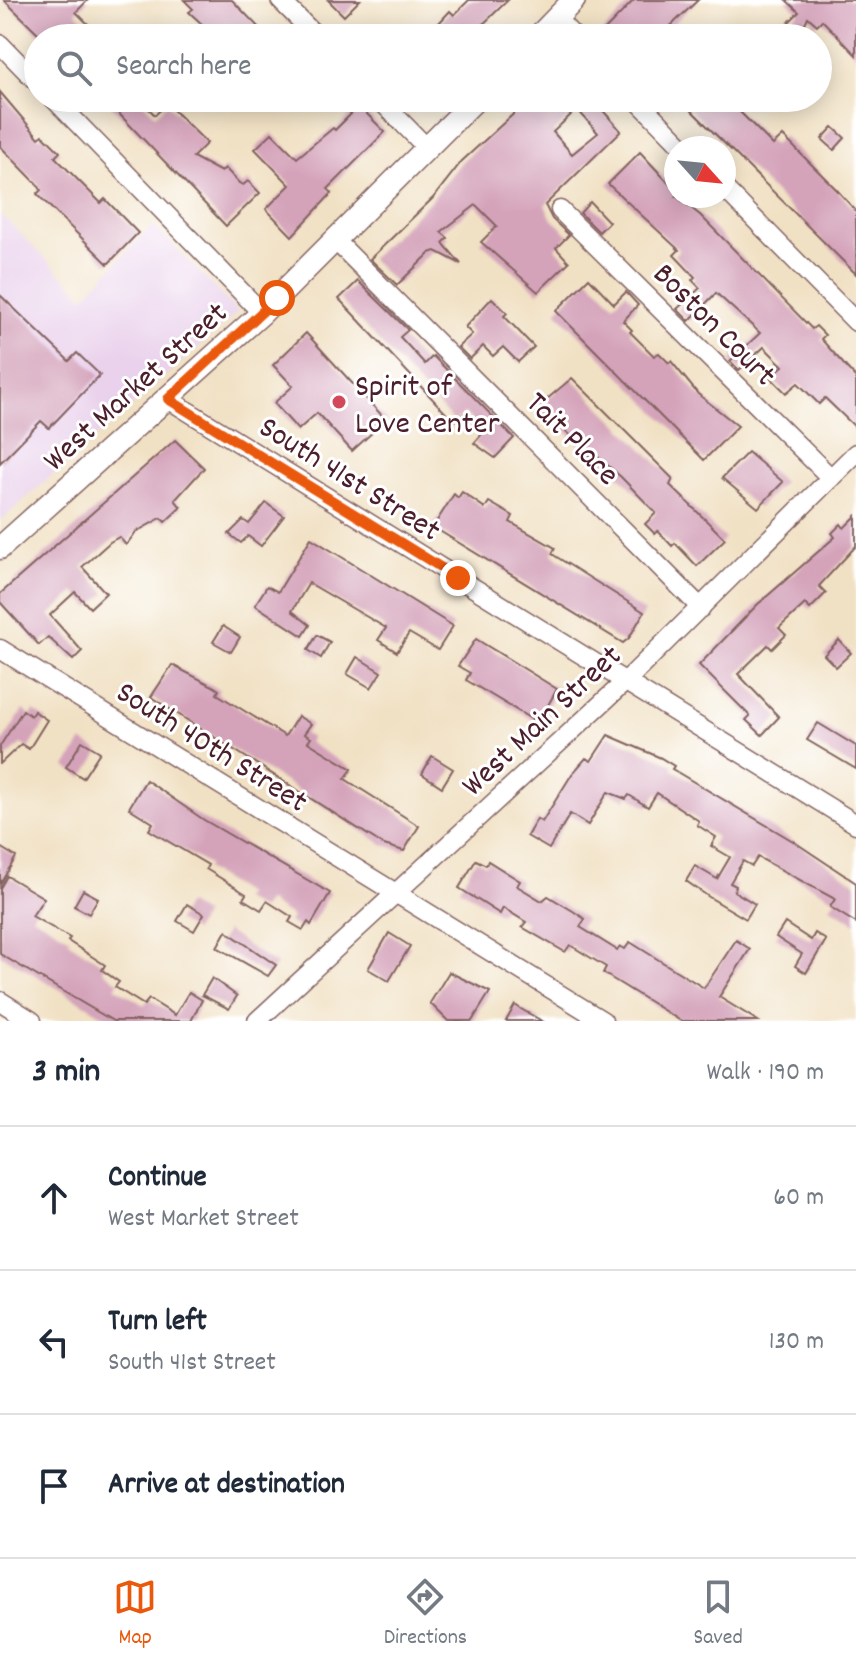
<!DOCTYPE html>
<meta charset="utf-8">
<style>
body{margin:0;font-family:Dekko,sans-serif;background:#f6f6f7;color:#1f2937}
.compass{position:absolute;left:664px;top:136px;width:72px;height:72px;border-radius:50%;background:#fff;box-shadow:0 4px 20px #0003;rotate:117deg}
.stop{position:absolute;width:24px;height:24px;margin:-18px;border:6px solid #ea580c;border-radius:50%;background:#fff}
.stop.end{background:#ea580c;border-color:#fff;box-shadow:0 2px 8px #0008}
.list{margin:0;padding:0;list-style:none}
h2{display:flex;justify-content:space-between;align-items:center;height:104px;margin:0;padding:0 32px;font-size:34px}
h2 small{font-size:26px;font-weight:400;color:#747a83}
.list li{display:grid;grid-template-columns:52px 1fr auto;gap:24px;align-items:center;box-sizing:border-box;height:144px;padding:0 32px;border-top:2px solid #e0e1e3}
.list b{display:block;font-size:30px;white-space:nowrap}
.list p{margin:0;font-size:26px;white-space:nowrap;color:#747a83}
.list em{font-size:26px;font-style:normal;color:#747a83}
.icon{flex:none;width:44px;height:44px;fill:none;stroke:currentColor;stroke-width:2;stroke-linecap:round;stroke-linejoin:round}
.map{position:relative;flex:none;width:856px;height:1021px;overflow:hidden}
.search{position:absolute;background:#fff;box-shadow:0 4px 20px #0003;left:24px;right:24px;top:24px;height:88px;display:flex;align-items:center;gap:20px;box-sizing:border-box;padding:0 28px;border-radius:44px;color:#747a83;font-size:30px}
.sheet{height:536px;background:#fff}
nav{display:flex;justify-content:space-around;align-items:center;box-sizing:border-box;height:112px;border-top:2px solid #e0e1e3;background:#fff;font-size:22px;color:#747a83}
nav a{display:grid;justify-items:center;gap:4px}
nav .on{color:#ea580c}
.map>svg:first-child{display:block}
</style>
<div class="map">
<svg width="856" height="1021" viewBox="0 0 856 1021">
<rect width="100%" height="100%" fill="#fff"/>
<filter id="ink" filterUnits="userSpaceOnUse"><feTurbulence type="fractalNoise" baseFrequency=".0125" numOctaves="2"/><feDisplacementMap in="SourceGraphic" scale="16" xChannelSelector="R" yChannelSelector="G"/><feConvolveMatrix kernelMatrix="1 2 1 2 8 2 1 2 1" color-interpolation-filters="sRGB"/></filter>
<filter id="wash" filterUnits="userSpaceOnUse"><feTurbulence type="fractalNoise" baseFrequency=".006" numOctaves="4" result="noise"/><feDisplacementMap in="SourceGraphic" scale="32" xChannelSelector="R" yChannelSelector="G"/><feGaussianBlur stdDeviation="1.8" result="paint"/><feColorMatrix in="noise" values="0 0 0 0 0 0 0 0 0 0 0 0 0 0 0 0 0 1.4 0 .05"/><feComposite in="paint" operator="in"/></filter>
<g filter="url(#wash)">
<rect width="100%" height="100%" fill="#f1e1c4"/>
<path fill="#ead1ec" d="M0 214 84 297 153 225 238 312 0 521Z"/>
<g id="blocks">
<g fill="#d4a3ba" fill-rule="evenodd">
<path d="M4 0H88L76 12 95 31 87 38H43Z"/>
<path d="M184 0H232L269 38H217L189 12 193 9Z"/>
<path d="M328 0H360L344 16Z"/>
<path d="M469 0H508L469 38H425L450 11 454 15Z"/>
<path d="M634 0H698L658 38H597Z"/>
<path d="M786 0H856V55L822 20 817 25 808 17 798 38H773L799 12Z"/>
<path d="M0 92 39 138 43 135 60 152 55 157 101 203 105 199 138 233 108 264 37 194 41 190 38 185 0 146Z"/>
<path d="M104 98H138L155 115 167 104 207 143 193 157 221 172 225 168 239 183 243 185 248 181 260 193 226 226Z"/>
<path d="M531 98H592L621 131 545 205 552 219 569 235 556 248 569 262 538 292 481 242 497 226 476 205 441 232 448 238 443 243 461 264 436 251 430 253 397 285 370 259 433 198 462 161ZM577 109 598 133 572 154 553 132Z"/>
<path d="M692 98H726L773 145 783 136 836 189 856 211V274L685 104Z"/>
<path d="M359 106 385 132 328 189 332 193 292 236 266 209 290 185 255 149 272 133 297 158 333 128 335 130Z"/>
<path d="M833 127 845 138 834 150 822 139Z"/>
<path d="M640 152 676 191V196L700 215 812 329 816 326 825 335 821 339 856 378V428L825 398 819 404 798 383 786 393 770 377 783 366 764 347 739 370 730 361 760 333 716 293 689 321 677 309 700 288 692 280 695 277 674 255 679 250 608 184Z"/>
<path d="M590 202 609 222 599 232 580 213Z"/>
<path d="M589 278 614 304 626 292 638 305 623 321 632 330 630 332 654 356 659 353 669 363 671 361 698 394 738 426 704 460 556 311Z"/>
<path d="M358 281 408 330 400 337 425 364 433 356 514 438 495 458 474 443 483 433 465 413 454 422 339 299Z"/>
<path d="M0 295 69 361 77 353 100 375 49 428 41 421 0 463Z"/>
<path d="M492 298 507 313 504 316 534 347 518 362 503 347 493 356 483 346 470 359 458 347 472 334 465 327Z"/>
<path d="M306 333 386 420 352 451 317 413 298 430 274 403 293 386 273 365Z"/>
<path d="M572 378 673 479 670 485 725 539 697 566 675 543 672 546 658 531 655 534 645 524 656 513 621 477 597 456 594 459 552 417 547 423 534 410Z"/>
<path d="M175 440 204 468 175 500 181 507 165 522 161 518 136 532 126 545 119 537 110 542 82 567 106 593 90 608 75 592 50 615 82 651 73 660 48 637 39 645 0 602V594Z"/>
<path d="M748 452 783 482 758 508 722 478Z"/>
<path d="M462 492 485 508 489 502 513 516 510 522 555 548 552 554 644 612 629 638 623 643 433 527 454 494 458 498Z"/>
<path d="M266 503 284 516 261 546 248 536 241 543 229 534 243 520 249 524Z"/>
<path d="M856 516V546L819 586 826 593 810 609 805 604 779 628 786 635 772 649 768 645 738 674 779 717 762 735 746 720 750 716 699 665 757 605 835 537 832 533 841 524 844 528Z"/>
<path d="M311 538 453 626 438 650 409 633 397 652 378 640 386 628 309 583 292 611 310 625 303 636 255 605 267 586 278 592Z"/>
<path d="M223 626 240 637 231 652 213 642Z"/>
<path d="M317 635 330 642 321 658 308 650Z"/>
<path d="M476 639 557 689 538 723 466 680 470 673 458 666Z"/>
<path d="M839 640 851 653 836 667 824 655Z"/>
<path d="M357 657 381 672 371 688 347 674Z"/>
<path d="M172 665 213 686 219 690 217 694 285 736 298 716 311 724 304 734 311 738 308 742 352 769 345 779 419 826 404 851 384 845 151 697Z"/>
<path d="M23 710 31 716 34 711 47 720 29 749 21 744 0 764V746Z"/>
<path d="M818 723 856 746V769L807 740Z"/>
<path d="M608 735 661 758 674 766 672 769 793 841 856 883V923L830 907 835 899 758 857 752 866 743 861 730 883 736 886 734 891 755 904 746 919 709 897 686 881 695 866 717 879 730 857 711 846 716 837 697 825 699 821 657 793 648 807 629 795 626 799 608 792 588 825 570 814 549 849 527 836 537 819 542 822 572 774 586 758 591 761Z"/>
<path d="M82 741 100 752 83 778 66 767Z"/>
<path d="M432 756 453 769 442 787 422 774Z"/>
<path d="M146 780 204 820 330 893 311 925 308 922 303 930 289 922 292 917 267 901 261 910 243 899 246 894 206 869 208 865 149 830 153 823 129 808Z"/>
<path d="M0 847 16 857 0 884Z"/>
<path d="M476 860 486 865 488 861 520 881 517 886 542 901 548 896 573 911 585 919 580 927 617 950 620 946 625 949 630 942 704 988 736 940 750 949 719 997 758 1021H681L603 973 606 967 570 945 565 952 522 927 526 922 503 908 500 914 459 888Z"/>
<path d="M7 876 44 898 32 916 70 938 68 941 105 965 102 970 119 982 115 987 144 1005 149 999 175 1015 189 992 202 1000 191 1021H113L0 954V888Z"/>
<path d="M83 890 98 898 89 914 74 906Z"/>
<path d="M187 904 204 914 194 931 177 921Z"/>
<path d="M785 923 811 940 815 933 826 940 806 973 795 966 802 954 776 937Z"/>
<path d="M226 931 276 965 268 976 217 947Z"/>
<path d="M389 933 410 946 389 981 368 969Z"/>
<path d="M449 972 490 992 472 1021H448L430 1003Z"/>
<path d="M212 978 237 996 229 1009 202 995Z"/>
<path d="M515 1005 521 1009 542 1021H506Z"/>
</g>
</g>
</g>
<g filter="url(#ink)">
<use href="#blocks" fill-opacity="0" stroke="#846361" stroke-width="2"/>
<g fill="none" stroke-linecap="round" stroke-linejoin="round">
<g stroke="#846361" stroke-width="21">
<g id="minor">
<path d="M280 0 318 38"/>
<path d="M556 18 575 38"/>
<path d="M0 44 38 83"/>
<path d="M53 98 262 313"/>
<path d="M378 98 427 148"/>
<path d="M635 98 684 148"/>
<path d="M724 188 856 322"/>
<path d="M560 210 831 478"/>
<path d="M336 241 701 608"/>
<path d="M168 399 856 824"/>
<path d="M0 649 603 1021"/>
<path d="M0 1001 32 1021"/>
<path d="M257 1021 626 681 856 453"/>
</g>
</g>
<g stroke="#846361" stroke-width="25">
<g id="tertiary">
<path d="M537 38 574 0"/>
<path d="M0 548 262 313 477 98"/>
</g>
</g>
<use href="#minor" stroke="#fff" stroke-width="18"/>
<use href="#tertiary" stroke="#fff" stroke-width="22"/>
</g>
</g>
<g fill="none" stroke-linecap="round" stroke-linejoin="round" filter="url(#ink)">
<path stroke="#ea580c" stroke-width="10" d="M277 298 168 399 458 578"/>
</g>
<circle fill="#d1495b" stroke="#fff" stroke-width="3" cx="339" cy="402" r="8"/>
<g text-anchor="middle" stroke-width="6" stroke-linejoin="round" paint-order="stroke">
<g font-size="32" fill="#4a1f2b" stroke="#fff">
<text transform="translate(716 323) rotate(45)" y="11">Boston Court</text>
<text transform="translate(134 385) rotate(-42)" y="11">West Market Street</text>
<text transform="translate(574 437) rotate(45)" y="11">Tait Place</text>
<text transform="translate(351 477) rotate(32)" y="11">South 41st Street</text>
<text transform="translate(540 719) rotate(-43)" y="11">West Main Street</text>
<text transform="translate(213 745) rotate(32)" y="11">South 40th Street</text>
</g>
<g font-size="32" fill="#4a1f2b" stroke="#fff" text-anchor="start">
<text x="355" y="395">Spirit of<tspan x="355" dy="37">Love Center</tspan></text>
</g>
</g>
</svg>
<svg class="compass" viewBox="-18 -18 36 36"><path d="M0-13l5 13h-10z" fill="#e53935"/><path d="M0 13l5-13h-10z" fill="#747a83"/></svg>
<div class="stop" style="left:277px;top:298px"></div>
<div class="stop end" style="left:458px;top:578px"></div>
<div class="search"><svg class="icon" aria-label="search" viewBox="0 0 24 24"><circle cx="10" cy="10" r="6"/><path d="M15 15l6 6"/></svg>Search here</div>
</div>
<section class="sheet">
<h2>3 min<small>Walk · 190 m</small></h2>
<ul class="list">
<li><svg class="icon" aria-label="ahead" viewBox="0 0 24 24"><path d="M12 20V5M6 11l6-6 6 6"/></svg><div><b>Continue</b><p>West Market Street</p></div><em>60 m</em></li>
<li><svg class="icon" aria-label="left" viewBox="0 0 24 24"><path d="M17 20v-9H6M10 6l-5 5 5 5"/></svg><div><b>Turn left</b><p>South 41st Street</p></div><em>130 m</em></li>
<li><svg class="icon" aria-label="arrive" viewBox="0 0 24 24"><path d="M6 21V4h12l-3 4 3 4H6"/></svg><div><b>Arrive at destination</b></div></li>
</ul>
</section>
<nav>
<a class="on"><svg class="icon" aria-label="map" viewBox="0 0 24 24"><path d="M3 6l6-2 6 2 6-2v14l-6 2-6-2-6 2zM9 4v14M15 6v14"/></svg>Map</a>
<a><svg class="icon" aria-label="directions" viewBox="0 0 24 24"><path d="M12 3l9 9-9 9-9-9zM9 14v-3h6M13 9l2 2-2 2"/></svg>Directions</a>
<a><svg class="icon" aria-label="saved" viewBox="0 0 24 24"><path d="M7 4h10v16l-5-4-5 4z"/></svg>Saved</a>
</nav>
